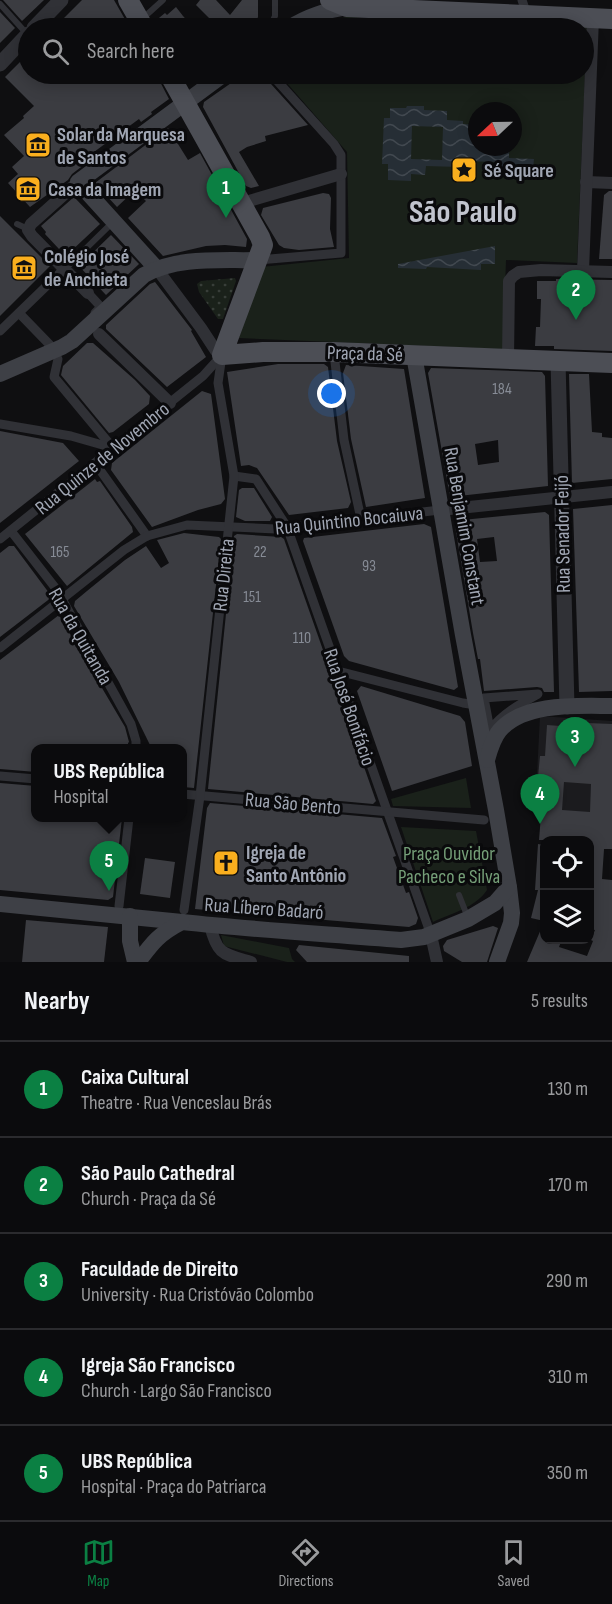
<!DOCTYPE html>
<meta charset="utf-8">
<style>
body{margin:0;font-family:"Sofia Sans Condensed",sans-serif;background:#141416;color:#f1f3f6}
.controls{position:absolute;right:18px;bottom:18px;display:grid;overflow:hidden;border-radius:12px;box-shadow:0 3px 15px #0003}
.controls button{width:54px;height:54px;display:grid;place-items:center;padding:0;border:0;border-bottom:2px solid #2b2b2e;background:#0b0b0d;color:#f1f3f6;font:30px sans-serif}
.compass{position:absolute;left:468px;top:102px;width:54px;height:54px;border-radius:50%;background:#0b0b0d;box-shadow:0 3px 15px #0003;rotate:248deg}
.you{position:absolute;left:332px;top:394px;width:21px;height:21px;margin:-15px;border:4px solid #fff;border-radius:50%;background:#1a73e8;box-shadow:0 0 0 9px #1a73e833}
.badge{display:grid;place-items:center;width:39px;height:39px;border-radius:50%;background:#0b8043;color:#fff;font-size:20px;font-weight:700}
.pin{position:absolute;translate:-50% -50px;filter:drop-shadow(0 2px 3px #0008)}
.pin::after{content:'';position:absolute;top:32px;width:21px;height:18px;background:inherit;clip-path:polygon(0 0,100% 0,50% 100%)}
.popup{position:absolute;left:31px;top:744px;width:156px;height:78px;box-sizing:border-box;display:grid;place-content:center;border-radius:12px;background:#0b0b0d;filter:drop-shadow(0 2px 4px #0005);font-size:20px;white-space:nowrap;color:#9a9b9d}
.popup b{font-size:22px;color:#f1f3f6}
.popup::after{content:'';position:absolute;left:50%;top:100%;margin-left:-12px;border:12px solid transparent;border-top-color:#0b0b0d}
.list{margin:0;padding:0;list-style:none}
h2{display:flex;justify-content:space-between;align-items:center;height:78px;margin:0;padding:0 24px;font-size:26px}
h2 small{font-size:20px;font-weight:400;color:#9a9b9d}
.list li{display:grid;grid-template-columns:39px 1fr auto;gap:18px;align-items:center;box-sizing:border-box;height:96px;padding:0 24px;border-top:2px solid #2b2b2e}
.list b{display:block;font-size:22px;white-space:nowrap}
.list p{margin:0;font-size:20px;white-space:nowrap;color:#9a9b9d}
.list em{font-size:20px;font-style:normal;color:#9a9b9d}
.icon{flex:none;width:33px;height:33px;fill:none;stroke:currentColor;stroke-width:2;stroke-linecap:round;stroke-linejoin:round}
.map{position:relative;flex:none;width:612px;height:962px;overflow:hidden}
.search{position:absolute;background:#0b0b0d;box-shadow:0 3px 15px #0003;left:18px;right:18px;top:18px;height:66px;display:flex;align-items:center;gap:15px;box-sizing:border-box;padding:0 21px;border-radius:33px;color:#9a9b9d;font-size:22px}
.sheet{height:558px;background:#0b0b0d}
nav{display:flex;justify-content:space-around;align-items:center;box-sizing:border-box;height:84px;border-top:2px solid #2b2b2e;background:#0b0b0d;font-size:16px;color:#9a9b9d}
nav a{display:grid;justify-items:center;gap:3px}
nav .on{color:#0b8043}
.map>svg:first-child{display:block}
</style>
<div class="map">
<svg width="612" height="962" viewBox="0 0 612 962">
<defs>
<pattern id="garden-dots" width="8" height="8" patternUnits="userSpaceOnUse" patternTransform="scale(1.5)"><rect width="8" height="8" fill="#1a211a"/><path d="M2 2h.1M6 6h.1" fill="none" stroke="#383e39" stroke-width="1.8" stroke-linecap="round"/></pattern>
<pattern id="water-waves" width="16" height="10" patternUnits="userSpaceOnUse" patternTransform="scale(1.5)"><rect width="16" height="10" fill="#262e35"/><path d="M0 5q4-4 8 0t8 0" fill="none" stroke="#424950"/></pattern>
</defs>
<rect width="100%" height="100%" fill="#0f0f11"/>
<path fill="#1b1b1e" d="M540 716 612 721V818L535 814Z"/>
<g fill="#1a211a" fill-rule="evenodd">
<path d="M347 17 587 27 577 263 506 260 503 349 239 338 261 267 349 258 347 152 279 74H584V28H309L327 21ZM477 111H513V147H477Z"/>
<path d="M466 778 471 808 393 806 391 799Z"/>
<path d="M401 827 476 831 487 890C475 908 452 913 433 922Z"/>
<path d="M221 935 289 948 292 959 295 962H287L224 946Z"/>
</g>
<path fill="url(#garden-dots)" d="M235 278 236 281 223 319H218L199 292 197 284 201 281Z"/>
<g fill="url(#water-waves)" fill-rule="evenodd">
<path d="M407 106H424V110L447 111V120L463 121V124L477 125V147H509V158L534 159 533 169 512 168 511 173H499V162L462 161 461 167 426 166 425 175 411 174V181L388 180V164H382L384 118H390V108H406ZM412 126 443 127 442 160 411 159Z"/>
<path d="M495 246V264H481V270L427 267 426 269 398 268V264Z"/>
</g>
<g fill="#3b3c41" fill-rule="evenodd">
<path d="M3 0H44L22 21Z"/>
<path d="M82 0H114L130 28H54Z"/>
<path d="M200 0H216L230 15 242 0H258V17L255 24 251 28H219L196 5Z"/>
<path d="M176 7 183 16 194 28H158L154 22 165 13 167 15Z"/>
<path d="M0 12 15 28 0 43Z"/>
<path d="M28 54V74H156L169 99 151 112 152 114 141 122 139 119 83 160 85 164 72 174 68 180 30 207 8 183 18 174 12 167 24 156 4 135 24 118 23 116 34 106 5 77Z"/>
<path d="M244 74H262L308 125 265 136 266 141 247 147 239 152 259 186 251 188 246 186 203 107 204 102Z"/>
<path d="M168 128 188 160 200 153 247 239 246 247 225 245 206 246 163 256 128 218 146 201 135 190 117 207 95 183Z"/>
<path d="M609 191H612V259H599L604 195Z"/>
<path d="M323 193 329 194 331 198 330 229 334 247 299 250 284 248 279 245 261 215 263 208Z"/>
<path d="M74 197 100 224 68 254 61 247 59 249 45 234 46 232 41 226Z"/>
<path d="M0 216 50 266 0 316Z"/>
<path d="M111 235 139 264 106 295 79 266Z"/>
<path d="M556 279 612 280V351L554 349V346H535L536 327H540L541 299H537V281H556Z"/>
<path d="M155 282 192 330 191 331 206 357 167 387 106 329V325L150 284Z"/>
<path d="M87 343H93L135 380 150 396 149 404 113 432 109 433 61 375 63 366Z"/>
<path d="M278 364H324L328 367 337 441 351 502 348 508 289 515 257 468 249 465 241 466 227 372Z"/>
<path d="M346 365 404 369 425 498 366 507 351 439 343 373Z"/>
<path d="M431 368 542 372 545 376 548 486 450 497 428 373ZM498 440 499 462 478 465 475 444Z"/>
<path d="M569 374H589L592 432 602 433V437L612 438V479L572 483Z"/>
<path d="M202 391 211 394 225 499 221 504 198 510 152 527 111 470 112 463Z"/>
<path d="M0 431 63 443 79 461 0 523Z"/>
<path d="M95 479 97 482 100 481 132 527 133 532 67 586 25 534Z"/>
<path d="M242 488H254L272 517 270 521H245L236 517 239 490Z"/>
<path d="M612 505V691L579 692 573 509Z"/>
<path d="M545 512 549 515 554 692H544L542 688 537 687 484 691 480 659H478L473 633 455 526 457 523 462 520ZM494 537 497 561 480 562 477 539Z"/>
<path d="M424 524 431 527 458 687 454 690 349 661 344 656 303 541 304 538Z"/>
<path d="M184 533 219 537 221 539 194 788 183 787V748H150V745L119 682 74 606 75 601 87 591 125 560 146 546 161 568 169 563 157 540Z"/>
<path d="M237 534 281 537 284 539 376 801 373 804 208 789 234 536Z"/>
<path d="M9 546H14L52 597 0 637V553Z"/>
<path d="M59 615 125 727 129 742 128 743V748H36V772L0 769V660Z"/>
<path d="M361 686 460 716 465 722 472 766 392 791 357 691Z"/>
<path d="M587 723 612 724V849H604L602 879 612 880V962H527L544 922V939H562L559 947 587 956 593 941 591 940 595 930 590 929V840H539L544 778 538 777 540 756H545L547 725 587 728ZM564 782 591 784 590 812 562 810Z"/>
<path d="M0 783 36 786V818H122L113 897 108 900 0 890Z"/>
<path d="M210 803 382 818 396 856 393 857 406 893 409 892 418 918 416 924 409 927 195 909 207 808Z"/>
<path d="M538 844 544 845V921L531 918 538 890H535Z"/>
<path d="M145 858 175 862 170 898 140 894Z"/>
<path d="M26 920 108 927 104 962H22Z"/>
<path d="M493 926 498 928 487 962H462L444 951 443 946 447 940Z"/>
<path d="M299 945 409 956V962H307L296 950Z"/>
</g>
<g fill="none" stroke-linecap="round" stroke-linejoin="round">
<g stroke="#303136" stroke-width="6">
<path d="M0 4 27 34"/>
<path d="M142 19 163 0"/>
<path d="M269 28 275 16V0"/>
<path d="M17 224 28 229"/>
<path d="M65 269 113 222"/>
<path d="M459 895 468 918"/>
</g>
<g stroke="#303136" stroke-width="9">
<path d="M522 0 527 15"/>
<path d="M258 260 341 253V155L334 144 271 74"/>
<path d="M88 293 101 307 95 313"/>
<path d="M19 313 50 345"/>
<path d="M0 331 64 269"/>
<path d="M58 359 54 377 113 448"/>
<path d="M335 362 344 440 361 519"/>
<path d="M0 424 71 436 113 448"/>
<path d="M95 463 147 536"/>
<path d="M234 476 256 479 287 527 431 935"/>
<path d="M11 531 57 590 131 724 136 741V748"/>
<path d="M0 539 203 376 222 355"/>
<path d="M0 648 124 550 147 536 187 525 276 529 440 510"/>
<path d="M338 671 463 703 476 705"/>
<path d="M538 694C520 704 502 714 490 730L484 698Z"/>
<path d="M0 776 36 779"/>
<path d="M182 794 484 820"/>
<path d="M119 906 129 818"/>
<path d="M184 910 200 796 234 476 218 383 222 355"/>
</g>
<g stroke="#303136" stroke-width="12">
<path d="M78 182 31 224 28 230 32 236 88 293"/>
<path d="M586 182 612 183"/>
<path d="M242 203 341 174"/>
<path d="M157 269 201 328 216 351 222 355"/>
<path d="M583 271 593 18"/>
<path d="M99 334 170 403"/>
<path d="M508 359 509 281 513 276 519 272 541 270 612 272"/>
<path d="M440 510 612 492"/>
<path d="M210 925C217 955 223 954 251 962"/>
<path d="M431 935 437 962"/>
</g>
<g stroke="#303136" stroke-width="15">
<path d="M34 28 61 0"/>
<path d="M0 64 28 34"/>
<path d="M558 361 567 707"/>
</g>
<g stroke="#3e4046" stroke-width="16">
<path d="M289 28C308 16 325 11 347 7"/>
<path d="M157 269 78 182 224 74"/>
<path d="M414 355 463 635 496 810 509 887 512 913 511 923 497 962"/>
<path d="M0 374 62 347 72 341 144 275C178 256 221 261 258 260"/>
<path d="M487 760C490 749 493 738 500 730 525 702 578 706 612 706"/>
<path d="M0 904C61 910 121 916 182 922 255 930 328 934 401 940L424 937 468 919 495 903 509 887"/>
<path d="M130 916V941L135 962"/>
<path d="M138 962C153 942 159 934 182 922"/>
</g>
<g stroke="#4c4e55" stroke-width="20">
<path d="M128 0 144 28"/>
<path d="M330 0 347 7 612 19"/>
<path d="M169 74 260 237 263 245 222 355 263 352H333L612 363"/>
</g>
</g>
<defs>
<g id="museum-square" transform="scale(1.35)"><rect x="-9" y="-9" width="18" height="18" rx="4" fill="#faaf1e" stroke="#0a0a0c"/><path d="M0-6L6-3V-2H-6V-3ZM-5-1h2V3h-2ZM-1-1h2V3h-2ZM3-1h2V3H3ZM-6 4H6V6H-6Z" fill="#111"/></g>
<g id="sight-square" transform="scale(1.35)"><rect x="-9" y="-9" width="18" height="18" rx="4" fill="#faaf1e" stroke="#0a0a0c"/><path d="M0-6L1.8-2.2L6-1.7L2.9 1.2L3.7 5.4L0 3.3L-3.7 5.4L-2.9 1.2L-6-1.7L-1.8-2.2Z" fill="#111"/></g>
<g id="church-square" transform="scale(1.35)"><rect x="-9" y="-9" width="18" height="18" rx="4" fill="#faaf1e" stroke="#0a0a0c"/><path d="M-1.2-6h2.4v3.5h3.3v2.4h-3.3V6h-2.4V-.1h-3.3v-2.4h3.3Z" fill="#111"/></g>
</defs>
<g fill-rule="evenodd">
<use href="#museum-square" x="38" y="145"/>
<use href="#sight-square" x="464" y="170"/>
<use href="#museum-square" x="28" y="189"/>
<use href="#museum-square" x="24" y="268"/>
<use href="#church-square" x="226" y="863"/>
</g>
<g text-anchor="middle" stroke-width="6" stroke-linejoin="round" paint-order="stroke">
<g font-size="16" fill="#878c96">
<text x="502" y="394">184</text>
<text x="60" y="557">165</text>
<text x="260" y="557">22</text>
<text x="369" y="571">93</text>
<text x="252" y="602">151</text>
<text x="302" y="643">110</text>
</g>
<g font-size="20" font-weight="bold" fill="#a0a6b3" stroke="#0a0a0c" text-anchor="start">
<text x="57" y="141">Solar da Marquesa<tspan x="57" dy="23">de Santos</tspan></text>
<text x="484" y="177">Sé Square</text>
<text x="48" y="196">Casa da Imagem</text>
<text x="44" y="263">Colégio José<tspan x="44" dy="23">de Anchieta</tspan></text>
<text x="246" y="859">Igreja de<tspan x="246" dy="23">Santo Antônio</tspan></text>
</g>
<g font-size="20" fill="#a0a6b3" stroke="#0a0a0c">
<text transform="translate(365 353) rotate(2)" y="7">Praça da Sé</text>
<text transform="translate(102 458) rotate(-39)" y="7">Rua Quinze de Novembro</text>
<text transform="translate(349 520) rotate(-6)" y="7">Rua Quintino Bocaiuva</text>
<text transform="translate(465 526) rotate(80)" y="7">Rua Benjamim Constant</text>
<text transform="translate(562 534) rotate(-91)" y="7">Rua Senador Feijó</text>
<text transform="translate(223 575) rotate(-84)" y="7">Rua Direita</text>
<text transform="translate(81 636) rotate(60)" y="7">Rua da Quitanda</text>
<text transform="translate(350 707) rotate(71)" y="7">Rua José Bonifácio</text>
<text transform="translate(293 803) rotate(5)" y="7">Rua São Bento</text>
<text transform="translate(264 908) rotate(4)" y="7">Rua Líbero Badaró</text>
</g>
<g font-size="20" fill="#759f78" stroke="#0a0a0c">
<text x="449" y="860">Praça Ouvidor<tspan x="449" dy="23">Pacheco e Silva</tspan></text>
</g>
<g font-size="32" font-weight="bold" fill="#c1c4ce" stroke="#0a0a0c">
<text x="463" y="222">São Paulo</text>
</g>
</g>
</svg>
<div class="controls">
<button><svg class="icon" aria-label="locate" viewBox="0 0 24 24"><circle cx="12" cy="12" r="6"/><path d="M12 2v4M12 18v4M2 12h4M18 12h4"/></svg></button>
<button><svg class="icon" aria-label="layers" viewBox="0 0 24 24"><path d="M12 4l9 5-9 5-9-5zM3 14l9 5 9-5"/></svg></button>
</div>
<svg class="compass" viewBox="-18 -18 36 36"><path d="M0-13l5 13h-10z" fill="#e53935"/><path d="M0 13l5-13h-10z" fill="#9a9b9d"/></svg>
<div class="you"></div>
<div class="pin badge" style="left:226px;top:218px">1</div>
<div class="pin badge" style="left:576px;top:320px">2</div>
<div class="pin badge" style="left:575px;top:767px">3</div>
<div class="pin badge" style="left:540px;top:824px">4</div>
<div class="pin badge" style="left:109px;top:891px">5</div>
<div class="popup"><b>UBS República</b>Hospital</div>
<div class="search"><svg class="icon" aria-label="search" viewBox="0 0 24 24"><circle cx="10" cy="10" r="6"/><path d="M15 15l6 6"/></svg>Search here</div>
</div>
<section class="sheet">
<h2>Nearby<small>5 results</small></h2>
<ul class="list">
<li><span class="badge">1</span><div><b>Caixa Cultural</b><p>Theatre · Rua Venceslau Brás</p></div><em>130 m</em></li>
<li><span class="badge">2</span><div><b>São Paulo Cathedral</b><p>Church · Praça da Sé</p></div><em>170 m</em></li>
<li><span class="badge">3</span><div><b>Faculdade de Direito</b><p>University · Rua Cristóvão Colombo</p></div><em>290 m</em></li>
<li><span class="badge">4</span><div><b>Igreja São Francisco</b><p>Church · Largo São Francisco</p></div><em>310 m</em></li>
<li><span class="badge">5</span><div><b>UBS República</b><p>Hospital · Praça do Patriarca</p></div><em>350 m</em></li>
</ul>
</section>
<nav>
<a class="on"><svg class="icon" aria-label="map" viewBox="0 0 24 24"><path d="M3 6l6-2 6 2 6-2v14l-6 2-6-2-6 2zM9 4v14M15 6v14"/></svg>Map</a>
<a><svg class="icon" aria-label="directions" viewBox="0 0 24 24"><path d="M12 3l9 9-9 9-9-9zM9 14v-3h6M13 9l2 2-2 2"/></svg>Directions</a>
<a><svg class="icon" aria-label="saved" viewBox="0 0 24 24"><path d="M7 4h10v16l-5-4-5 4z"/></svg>Saved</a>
</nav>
